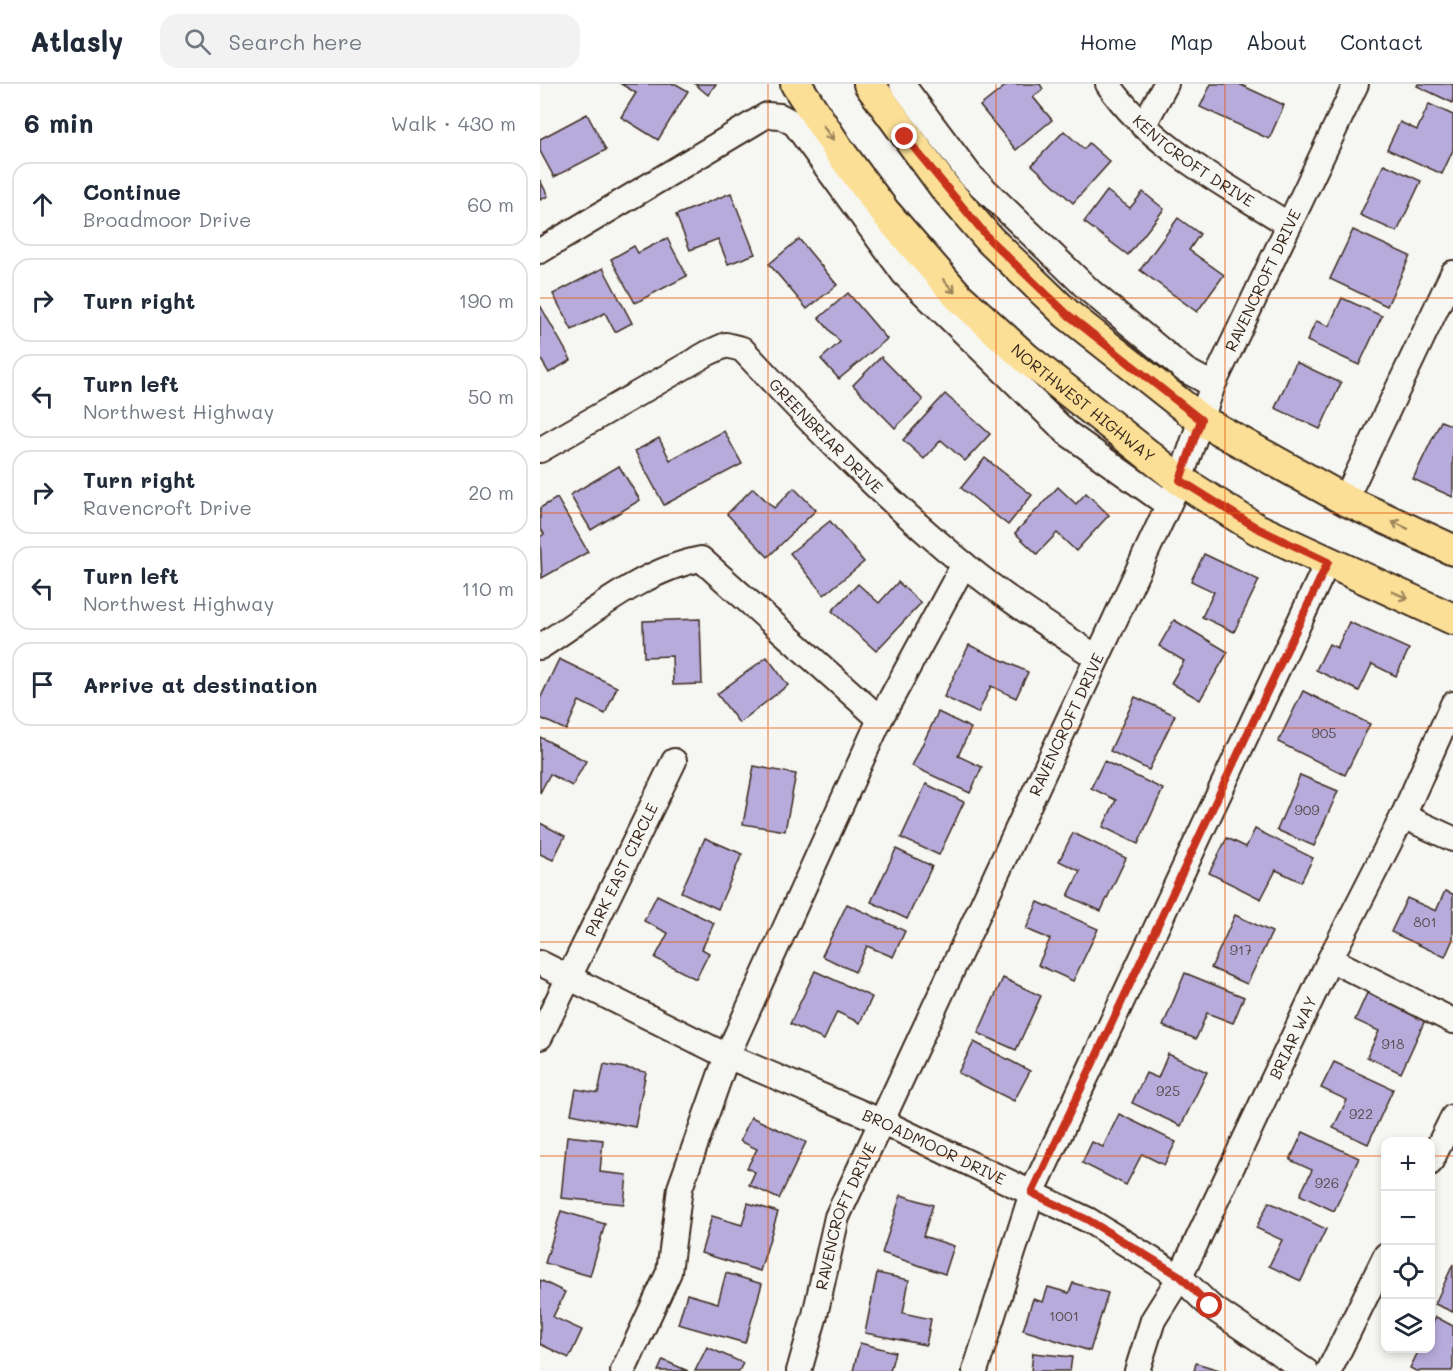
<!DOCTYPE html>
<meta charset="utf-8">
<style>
body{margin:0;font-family:Mali,sans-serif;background:#f2f2f3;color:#1f2937}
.controls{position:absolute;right:18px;bottom:18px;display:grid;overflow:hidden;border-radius:12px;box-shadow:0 3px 9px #0003}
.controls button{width:54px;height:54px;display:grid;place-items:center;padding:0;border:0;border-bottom:2px solid #e0e1e3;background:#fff;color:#1f2937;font:30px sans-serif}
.stop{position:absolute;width:18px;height:18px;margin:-14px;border:4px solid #c8321e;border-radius:50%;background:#fff}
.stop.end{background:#c8321e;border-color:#fff;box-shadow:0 2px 6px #0008}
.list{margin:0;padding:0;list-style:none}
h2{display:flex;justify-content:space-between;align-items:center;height:78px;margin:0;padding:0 24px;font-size:26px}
h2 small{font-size:20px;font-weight:400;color:#747a83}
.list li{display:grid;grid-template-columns:39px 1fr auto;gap:18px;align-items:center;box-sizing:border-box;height:84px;margin:0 12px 12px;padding:0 12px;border:2px solid #e0e1e3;border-radius:18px}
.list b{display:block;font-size:22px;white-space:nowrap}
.list p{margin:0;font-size:20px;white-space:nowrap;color:#747a83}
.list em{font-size:20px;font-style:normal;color:#747a83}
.icon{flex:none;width:33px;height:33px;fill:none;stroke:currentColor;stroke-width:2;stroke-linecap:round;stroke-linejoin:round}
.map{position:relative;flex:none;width:913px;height:1287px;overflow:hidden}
header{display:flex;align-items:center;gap:36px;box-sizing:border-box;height:84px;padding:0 30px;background:#fff;border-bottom:2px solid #e0e1e3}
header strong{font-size:28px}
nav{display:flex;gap:33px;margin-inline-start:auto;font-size:21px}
.search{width:420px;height:54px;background:#f2f2f3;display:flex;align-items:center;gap:15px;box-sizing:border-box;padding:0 21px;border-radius:18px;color:#747a83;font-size:22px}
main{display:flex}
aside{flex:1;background:#fff}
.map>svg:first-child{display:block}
</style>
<header>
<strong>Atlasly</strong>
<div class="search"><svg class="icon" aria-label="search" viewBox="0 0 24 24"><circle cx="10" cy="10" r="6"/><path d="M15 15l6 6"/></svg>Search here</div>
<nav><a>Home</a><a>Map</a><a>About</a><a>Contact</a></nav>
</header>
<main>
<aside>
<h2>6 min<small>Walk · 430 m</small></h2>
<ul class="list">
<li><svg class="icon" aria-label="ahead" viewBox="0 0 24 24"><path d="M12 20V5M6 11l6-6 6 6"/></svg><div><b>Continue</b><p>Broadmoor Drive</p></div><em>60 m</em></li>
<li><svg class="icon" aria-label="right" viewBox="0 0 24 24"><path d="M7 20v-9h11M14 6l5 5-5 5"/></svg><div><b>Turn right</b></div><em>190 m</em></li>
<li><svg class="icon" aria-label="left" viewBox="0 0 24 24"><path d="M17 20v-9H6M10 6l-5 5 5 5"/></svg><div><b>Turn left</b><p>Northwest Highway</p></div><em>50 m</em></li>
<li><svg class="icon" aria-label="right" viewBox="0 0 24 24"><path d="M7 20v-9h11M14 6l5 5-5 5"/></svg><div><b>Turn right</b><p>Ravencroft Drive</p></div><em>20 m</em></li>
<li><svg class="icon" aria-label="left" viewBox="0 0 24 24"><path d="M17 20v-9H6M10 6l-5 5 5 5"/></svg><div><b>Turn left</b><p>Northwest Highway</p></div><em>110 m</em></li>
<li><svg class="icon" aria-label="arrive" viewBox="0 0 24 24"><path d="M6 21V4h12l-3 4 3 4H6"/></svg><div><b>Arrive at destination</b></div></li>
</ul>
</aside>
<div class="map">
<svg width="913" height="1287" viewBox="0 0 913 1287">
<rect width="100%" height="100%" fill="#f6f6f2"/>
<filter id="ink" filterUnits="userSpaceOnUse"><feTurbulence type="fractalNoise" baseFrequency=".0167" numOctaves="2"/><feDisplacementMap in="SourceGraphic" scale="12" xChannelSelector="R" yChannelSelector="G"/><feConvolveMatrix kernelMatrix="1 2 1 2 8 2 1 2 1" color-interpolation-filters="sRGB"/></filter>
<g filter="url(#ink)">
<g fill="#b6abdb" stroke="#3b2a1e" stroke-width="1.5">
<path d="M81 0H136L148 7 118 56 81 33 96 9Z"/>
<path d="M155 0H176L168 11Z"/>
<path d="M468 0H500L503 5 493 13 512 36 476 66 440 22Z"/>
<path d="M671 0H699L744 21 729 55 660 23Z"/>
<path d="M878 0H913V19L877 2Z"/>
<path d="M889 20 913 31V66L902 90 847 65 860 38 877 46Z"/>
<path d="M47 30 66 66 14 93 0 67V55Z"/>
<path d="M524 47 544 65 549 59 570 78 533 119 492 81Z"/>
<path d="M844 80 881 97 857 148 820 131Z"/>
<path d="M0 96 8 112 0 116Z"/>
<path d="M567 107 590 124 603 108 624 125 588 171 544 138Z"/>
<path d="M191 109 215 170 188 180 178 155 150 166 136 131Z"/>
<path d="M638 134 660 150 649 166 684 191 657 228 600 186Z"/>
<path d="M813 146 870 172 847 222 790 195Z"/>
<path d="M127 154 147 192 95 219 71 175 94 162 98 169Z"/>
<path d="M259 155 297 201 267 225 229 180Z"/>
<path d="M63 184 92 239 75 248 65 229 32 246 13 210Z"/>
<path d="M308 209 347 255 299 295 281 275 300 258 279 234Z"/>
<path d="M802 214 842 232 819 281 767 257 776 237 789 242Z"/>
<path d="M0 221 31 276 9 289 0 274Z"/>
<path d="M341 273 383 316 355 344 313 301Z"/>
<path d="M756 278 801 299 780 345 735 324Z"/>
<path d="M405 310 450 350 425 377 401 356 384 375 363 356Z"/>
<path d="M901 337 913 342V413L873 395Z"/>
<path d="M184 347 202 380 124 421 95 367 119 354 130 376Z"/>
<path d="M445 374 492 411 468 441 421 404Z"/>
<path d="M79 382 100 416 51 446 30 411Z"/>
<path d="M518 403 536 420 546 409 569 431 536 467 517 449 497 470 475 449Z"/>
<path d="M213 404 234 424 254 404 276 426 228 473 187 430Z"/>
<path d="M17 414 48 468 2 494 0 453 4 450 0 443V424Z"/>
<path d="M290 437 324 478 284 511 250 469Z"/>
<path d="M664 470 719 496 694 548 662 533 674 508 651 497Z"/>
<path d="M358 498 381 519 336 567 292 527 318 500 339 519Z"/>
<path d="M160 535 162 600 133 601 132 572 104 573 103 537Z"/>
<path d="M634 536 688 568 660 616 631 599 644 577 619 562Z"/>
<path d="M809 538 869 565 856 592 832 580 819 607 776 586 789 560 797 564Z"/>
<path d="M429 561 488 588 476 614 451 602 438 629 404 613Z"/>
<path d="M227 573 248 601 199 639 177 610Z"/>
<path d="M19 575 77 603 65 630 39 617 26 646 0 634V615Z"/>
<path d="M763 607 830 640 805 691 738 658Z"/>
<path d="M595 613 635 631 609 686 570 667Z"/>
<path d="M398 628 431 644 418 672 442 683 430 709 372 682Z"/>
<path d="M0 653 46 677 32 702 10 690 0 709Z"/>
<path d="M564 677 623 705 598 760 563 743 576 716 551 704Z"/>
<path d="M214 682 256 690 245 747 203 740Z"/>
<path d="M760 691 798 707 774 762 737 746Z"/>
<path d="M386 700 424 718 399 771 361 754Z"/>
<path d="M0 739 25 752 13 776 0 770Z"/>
<path d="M715 745 773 774 761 798 736 786 721 815 669 789 687 754 706 763Z"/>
<path d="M533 749 586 774 561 827 528 812 540 787 519 777Z"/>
<path d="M165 754 202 770 178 825 141 808Z"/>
<path d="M356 765 392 782 367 835 331 818Z"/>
<path d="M905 807 913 810V855L905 873 851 848 867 814 896 827Z"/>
<path d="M117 811 174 839 162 865 169 869 156 895 115 874 128 849 104 837Z"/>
<path d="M498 818 558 845 533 897 498 881 510 855 486 845Z"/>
<path d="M307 820 365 847 353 873 327 862 315 888 282 872Z"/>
<path d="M695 831 732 848 707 900 671 884Z"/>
<path d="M275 887 332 913 320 939 297 928 284 956 250 940Z"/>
<path d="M645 889 704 913 693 939 667 929 656 955 623 942Z"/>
<path d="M463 894 501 912 476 966 438 949Z"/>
<path d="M827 909 885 936 861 989 827 973 839 947 815 936Z"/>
<path d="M434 958 490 987 474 1017 418 989Z"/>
<path d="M628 970 667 988 641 1042 592 1019 606 989 618 994Z"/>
<path d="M794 978 853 1005 828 1060 793 1044 807 1016 781 1004Z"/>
<path d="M64 980 106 988 95 1043 31 1030 36 1005 58 1009Z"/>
<path d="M579 1030 636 1058 624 1081 602 1070 586 1101 542 1079 552 1058 563 1063Z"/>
<path d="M211 1033 266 1058 239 1115 209 1101 215 1088 207 1084 217 1065 200 1057Z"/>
<path d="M763 1048 819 1074 794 1127 760 1111 772 1086 750 1076Z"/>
<path d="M27 1052 63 1056 60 1088 87 1091 84 1120 21 1114Z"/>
<path d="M361 1111 393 1121 383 1152 414 1162 405 1190 342 1169Z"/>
<path d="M729 1118 786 1145 761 1197 729 1182 742 1156 716 1144Z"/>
<path d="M208 1119 238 1128 220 1187 161 1169 172 1132 202 1141Z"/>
<path d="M21 1127 65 1140 50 1192 5 1179Z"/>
<path d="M913 1180V1228L895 1220Z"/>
<path d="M186 1189 222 1200 205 1259 138 1240 147 1210 178 1219Z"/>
<path d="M337 1189 369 1196 363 1229 391 1235 386 1261 325 1249Z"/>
<path d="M0 1196 25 1208 13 1233 42 1246 29 1274 0 1260Z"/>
<path d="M533 1199 568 1209 550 1267 483 1246 493 1215 503 1218 508 1203 529 1209Z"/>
<path d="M896 1233 913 1242V1284L912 1287H876L870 1284 880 1264H890V1244Z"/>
<path d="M320 1259 355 1268 350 1287H313Z"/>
<path d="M167 1263 203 1279 199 1287H155Z"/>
<path d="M493 1269 532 1273 530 1287H491Z"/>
<path d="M123 1276 148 1287H118Z"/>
<path d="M656 1279 683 1287H654Z"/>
</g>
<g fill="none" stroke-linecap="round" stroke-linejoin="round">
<g stroke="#3b2a1e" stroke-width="28">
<g id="minor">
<path d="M362 0 430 91 550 207 645 286 673 301"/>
<path id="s1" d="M568 0C612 64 685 100 749 141"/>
<path d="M603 42 626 0"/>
<path d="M0 167 227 31 240 32 255 40 364 190 527 349 628 421"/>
<path id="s2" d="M0 366 168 269 186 261 202 265C272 340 345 416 425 481 466 515 512 544 556 573"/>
<path d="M805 416 913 189"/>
<path d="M0 563C50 531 102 486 161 475L340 635"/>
<path d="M863 732 913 755"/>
<path d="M790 875 913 937"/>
<path id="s3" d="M0 879 187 972 343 1038 548 1136 640 1193 670 1222 766 1287"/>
<path id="s4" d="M0 953 134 677"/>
<path d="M890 1079 913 1033"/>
<path d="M83 1287 129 1188 140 1104 187 972 340 635 424 480"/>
<path id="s5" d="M259 1287 275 1231 297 1133 640 396 673 301 816 0"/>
<path d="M435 1287 492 1109 787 479"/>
<path id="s6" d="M597 1287 613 1236 640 1193 790 875 863 732 913 620"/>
<path d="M789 1287 846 1171"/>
</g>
</g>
<g stroke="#3b2a1e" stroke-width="34">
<g id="major">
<path id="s7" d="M256 0 298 65 344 127 418 212 486 274 640 396 717 445 913 535"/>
<path d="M329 0 405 104 450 156 527 230 661 336 805 416 913 466"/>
</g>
</g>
<use href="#minor" stroke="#f6f6f2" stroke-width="24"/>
<use href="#major" stroke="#fbdf96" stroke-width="30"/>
</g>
<defs><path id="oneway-shaft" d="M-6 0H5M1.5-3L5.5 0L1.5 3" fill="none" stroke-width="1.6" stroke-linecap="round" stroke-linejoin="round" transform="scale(1.5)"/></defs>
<g stroke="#9b845a">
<use href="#oneway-shaft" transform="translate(288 49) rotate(56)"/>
<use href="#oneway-shaft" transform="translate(409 202) rotate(49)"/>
<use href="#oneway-shaft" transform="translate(860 441) rotate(-155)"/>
<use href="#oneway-shaft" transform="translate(860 511) rotate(24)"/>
</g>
</g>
<g fill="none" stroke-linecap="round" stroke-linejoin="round" filter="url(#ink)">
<path stroke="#c8321e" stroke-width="8" d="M365 53 450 156 527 230 661 336 640 396 717 444 788 478 492 1109 548 1136 640 1192 670 1222"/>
</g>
<path fill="none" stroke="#e8590c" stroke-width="1.5" stroke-opacity="0.55" d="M228 0V1287M456 0V1287M685 0V1287M0 214H913M0 429H913M0 644H913M0 858H913M0 1072H846M890 1072H913"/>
<g text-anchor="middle" stroke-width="6" stroke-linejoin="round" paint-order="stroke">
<g font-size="14" fill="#5a4a4d">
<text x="784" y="654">905</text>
<text x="767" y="731">909</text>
<text x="885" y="843">801</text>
<text x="701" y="871">917</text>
<text x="853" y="965">918</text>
<text x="628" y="1012">925</text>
<text x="821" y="1035">922</text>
<text x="787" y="1104">926</text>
<text x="524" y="1237">1001</text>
</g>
<g font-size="16" fill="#3b2a1e" stroke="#f6f6f2">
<text dy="6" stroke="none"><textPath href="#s1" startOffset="116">KENTCROFT DRIVE</textPath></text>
<text dy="6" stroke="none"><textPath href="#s5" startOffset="1188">RAVENCROFT DRIVE</textPath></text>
<text dy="6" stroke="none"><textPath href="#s7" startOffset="432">NORTHWEST HIGHWAY</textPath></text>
<text dy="6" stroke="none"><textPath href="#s2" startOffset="351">GREENBRIAR DRIVE</textPath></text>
<text dy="6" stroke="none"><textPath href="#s5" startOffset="702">RAVENCROFT DRIVE</textPath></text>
<text dy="6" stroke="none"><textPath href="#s4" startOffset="186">PARK EAST CIRCLE</textPath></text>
<text dy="6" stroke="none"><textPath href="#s6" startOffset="369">BRIAR WAY</textPath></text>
<text dy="6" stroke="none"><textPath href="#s3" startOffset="435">BROADMOOR DRIVE</textPath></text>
<text dy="6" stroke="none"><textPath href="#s5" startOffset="162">RAVENCROFT DRIVE</textPath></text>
</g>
</g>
</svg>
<div class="controls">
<button>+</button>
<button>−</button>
<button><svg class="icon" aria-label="locate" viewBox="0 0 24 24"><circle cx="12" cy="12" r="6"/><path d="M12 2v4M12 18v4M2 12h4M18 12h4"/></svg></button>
<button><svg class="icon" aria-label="layers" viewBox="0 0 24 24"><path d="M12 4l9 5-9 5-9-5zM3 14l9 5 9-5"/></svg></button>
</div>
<div class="stop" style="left:670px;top:1222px"></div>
<div class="stop end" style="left:365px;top:53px"></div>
</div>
</main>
